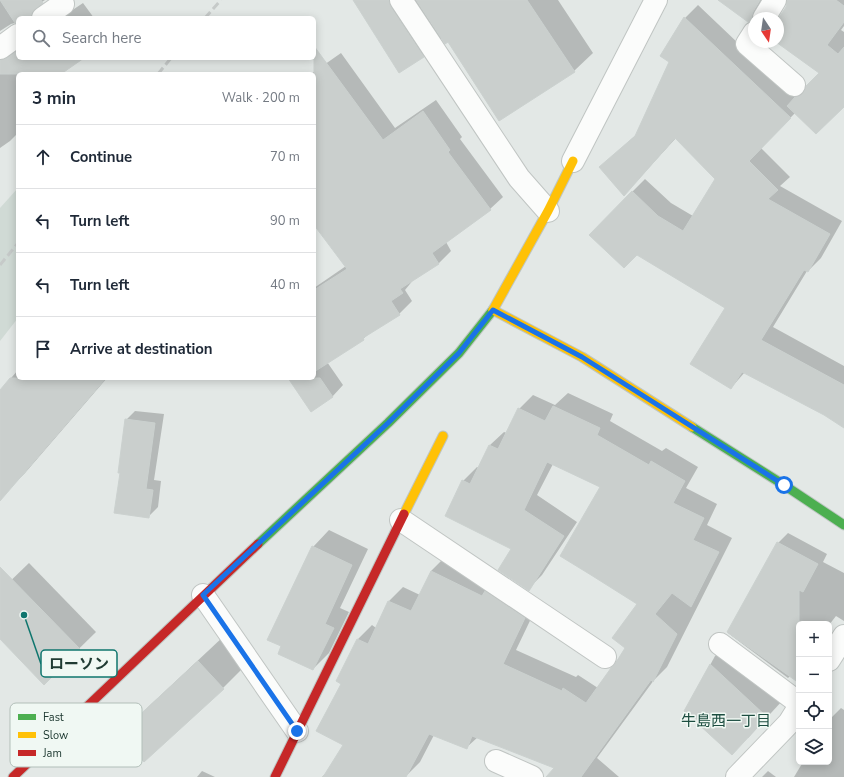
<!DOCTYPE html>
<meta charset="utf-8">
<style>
body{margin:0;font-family:"Nunito Sans","Noto Sans JP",sans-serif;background:#f6f6f7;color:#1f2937}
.controls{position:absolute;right:12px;bottom:12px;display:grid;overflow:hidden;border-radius:6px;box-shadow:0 2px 10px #0003}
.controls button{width:36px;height:36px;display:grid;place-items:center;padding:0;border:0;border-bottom:1px solid #e0e1e3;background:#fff;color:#1f2937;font:20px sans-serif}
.compass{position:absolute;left:748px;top:12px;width:36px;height:36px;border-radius:50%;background:#fff;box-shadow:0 2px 10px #0003;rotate:167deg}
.stop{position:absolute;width:12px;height:12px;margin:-9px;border:3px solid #1a73e8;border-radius:50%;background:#fff}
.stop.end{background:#1a73e8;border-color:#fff;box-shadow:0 1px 4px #0008}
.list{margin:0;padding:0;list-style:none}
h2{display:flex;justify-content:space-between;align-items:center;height:52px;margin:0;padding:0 16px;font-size:17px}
h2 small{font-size:13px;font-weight:400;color:#747a83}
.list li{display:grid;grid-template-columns:26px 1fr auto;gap:12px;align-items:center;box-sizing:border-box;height:64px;padding:0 16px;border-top:1px solid #e0e1e3}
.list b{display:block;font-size:15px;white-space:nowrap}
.list em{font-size:13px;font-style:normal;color:#747a83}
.icon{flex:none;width:22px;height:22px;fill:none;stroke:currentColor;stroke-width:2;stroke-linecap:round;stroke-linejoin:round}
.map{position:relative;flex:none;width:844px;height:777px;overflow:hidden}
.search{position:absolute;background:#fff;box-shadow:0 2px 10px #0003;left:16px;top:16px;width:300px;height:44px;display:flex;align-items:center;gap:10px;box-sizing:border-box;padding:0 14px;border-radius:6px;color:#747a83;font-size:15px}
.panel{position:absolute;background:#fff;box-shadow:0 2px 10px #0003;left:16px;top:72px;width:300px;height:308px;border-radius:6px}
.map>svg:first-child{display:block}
</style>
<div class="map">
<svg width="844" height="777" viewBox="0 0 844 777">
<rect width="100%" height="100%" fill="#e3e8e6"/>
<path fill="#d0dad5" d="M18 188V318L0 341V208Z"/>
<g fill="#0003">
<path d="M0 0H45L42 2 41 8 49 18H18V22L11 24 0 31Z"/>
<path d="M361 0H558L593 53 574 71 448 41 442 38 423 56Z"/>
<path d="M719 0H767V5L752 20Z"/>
<path d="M788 0H844V26L841 30 844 32V105L795 113 761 148 790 177 780 186 842 221 821 258 808 271H807L773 327 844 366V427L825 414 745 372 731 388 726 308 632 192 645 179 671 203 693 216 716 179 676 138 624 195 601 167 637 134 671 62 661 56 685 18 698 5 796 98 821 73 778 42V19L787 7Z"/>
<path d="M83 3 94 18H60L62 17Z"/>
<path d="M0 42 18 48V58H82L60 74H18V133L10 141 0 148Z"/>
<path d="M341 53 395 128 436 100 462 137 460 139 503 197 490 209 446 242 451 251 439 263 414 279 405 290 412 301 399 314 372 331 363 339 314 312V288L346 266 314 223V74H311Z"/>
<path d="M316 346 343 385 332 397 289 378H314V347Z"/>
<path d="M18 370V378H107L25 473 9 489 0 482V391Z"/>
<path d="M568 393 613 414 610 421 662 451 666 448 698 467 686 488 717 504 707 525 732 538 667 667 654 680 597 758 619 777H548L556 767 478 737 467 747 434 735 420 762 406 776 402 777H322L325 774V775L345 744 342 683 358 639 372 625 376 628 389 601 403 587 420 595 431 571 445 557 538 604 516 650 576 677 578 675 598 688 626 648 638 604 601 487 553 464 537 495 577 522 542 575 528 589 513 549 463 481 477 467 479 468 490 445 504 432 507 433 519 409 533 395 555 405Z"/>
<path d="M135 411 164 414 154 480 161 481 158 507 148 517 121 472 126 420Z"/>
<path d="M329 530 368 549 340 608 349 612 329 653 313 669 283 646 313 547Z"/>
<path d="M788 533 827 554 823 562 844 573V621L836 616 829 625V624H799V667L788 678 728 633 778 543Z"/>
<path d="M29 563 96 632 44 683 0 638V591Z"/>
<path d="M224 636 249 662 223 688 120 734 146 709Z"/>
<path d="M731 640 795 687 748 738 685 711 715 656Z"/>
<path d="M841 708 844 710V777H794L803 762H829V720Z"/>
<path d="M202 771 215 777H197Z"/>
<path d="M768 771 776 777H762Z"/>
</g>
<g fill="#cacfcd" stroke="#cbd1cf">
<path d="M0 0H41L43 3 32 12 31 18H18V23H15Z"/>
<path d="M353 0H389L391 7 424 57 399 73Z"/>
<path d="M416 0H527L575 72 499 121 448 42 445 44Z"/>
<path d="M718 0H760L753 12 752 17V21L748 22Z"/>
<path d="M787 0H836L844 6V22L827 45 838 54 844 47V107L816 134 787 106 795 97 803 93 806 86 819 73 776 42H778V19L786 7Z"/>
<path d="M684 17 791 118 749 161 778 190 768 199 830 234 808 272 804 270 761 340 844 385V428L824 415 742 372 731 389 690 364 725 308 637 255 624 268 589 235 632 191 658 216 683 231 715 179 675 138 624 196 599 167 635 136 669 62 660 56Z"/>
<path d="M314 46 383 140 423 111 450 150 448 152 491 210 432 253 439 264 400 289 403 293 391 301 400 315 363 338 364 340 314 372V290L347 269 314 225Z"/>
<path d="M18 50V58H84L61 74H0V60L7 58Z"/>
<path d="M10 378H106L0 501V390Z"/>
<path d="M288 378H320L333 397 311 412Z"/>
<path d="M553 406 600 428 597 435 649 465 651 461 685 481 673 503 704 518 693 540 719 552 691 607 672 593 655 614 677 634 653 682 651 680 581 777H546L554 768 472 736 467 749 429 734 406 777H323L343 745 316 731 341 684 336 681 357 639 368 644 388 601 411 611 431 571 482 596 485 591 525 618 503 664 562 691 563 688 586 703 611 668 615 664 625 648 612 638 637 604 591 575 560 556 600 487 547 462 524 510 564 536 529 591 498 570 511 549 445 516 462 480 470 484 489 445 498 449 518 408 545 421Z"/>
<path d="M125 419 155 423 146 489 153 490 149 518 114 513 120 473H118Z"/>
<path d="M777 542 818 564 803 592 799 590V683L727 632Z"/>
<path d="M312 546 352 565 325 624 334 628 313 670 278 654 281 646 267 640Z"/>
<path d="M0 567 80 649 44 685 0 639Z"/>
<path d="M198 661 224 689 144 762 119 734Z"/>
<path d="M710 664 767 717 732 755 684 711Z"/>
</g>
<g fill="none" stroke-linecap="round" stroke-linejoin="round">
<g stroke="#c0c5c3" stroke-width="24">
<g id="street">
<path d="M401 0 519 178 548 211"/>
<path d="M43 18 63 4"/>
<path d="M764 18 775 0"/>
<path d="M754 33 747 44 794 85"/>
<path d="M0 48 18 35"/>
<path d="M573 161 656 0"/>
<path d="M401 520 605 657"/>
<path d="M203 595 297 731"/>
<path d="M720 644 799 703"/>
<path d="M829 660 844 636"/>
<path d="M496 761 532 777"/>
<path d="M737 777 789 723 799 707"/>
</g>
</g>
<g stroke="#bec6c3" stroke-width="11">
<g id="fast">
<path d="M692 427 784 485 844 525"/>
<path d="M258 544 388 423 459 353 493 310"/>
</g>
</g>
<g stroke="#bec6c3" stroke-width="11">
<g id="slow">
<path d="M493 310 582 357 692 427"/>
<path d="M493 310 548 211 573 161"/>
<path d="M404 514 443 436"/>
</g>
</g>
<g stroke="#bec6c3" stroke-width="11">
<g id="jam">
<path d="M13 777 258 544"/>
<path d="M275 777 404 514"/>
</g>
</g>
<use href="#street" stroke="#fbfcfb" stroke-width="22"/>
<use href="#fast" stroke="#4caf50" stroke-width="9"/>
<use href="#slow" stroke="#ffc107" stroke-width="9"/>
<use href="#jam" stroke="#c62828" stroke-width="9"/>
<g stroke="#c6cac9" stroke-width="3" stroke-dasharray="8 4" stroke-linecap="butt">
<path d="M205 18 221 0"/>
<path d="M158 74 171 58"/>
<path d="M0 265 18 243"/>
</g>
</g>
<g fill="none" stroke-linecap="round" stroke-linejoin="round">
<path stroke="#1a73e8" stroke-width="5" d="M297 731 203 595 388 423 459 353 493 310 582 357 784 485"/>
</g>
<g text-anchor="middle" stroke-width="3" stroke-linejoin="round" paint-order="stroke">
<g font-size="15" fill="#1c4d40" stroke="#f0f8f3">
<text x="726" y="726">牛島西一丁目</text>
</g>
</g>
<rect x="10" y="703" width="132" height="64" rx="6" fill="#f0f8f3" stroke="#b2bfb9" stroke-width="1"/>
<rect x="18" y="714" width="18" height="6" fill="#4caf50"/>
<rect x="18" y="732" width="18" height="6" fill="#ffc107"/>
<rect x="18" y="750" width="18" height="6" fill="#c62828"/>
<g font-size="11" fill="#203b33">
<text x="43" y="721">Fast</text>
<text x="43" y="739">Slow</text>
<text x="43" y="757">Jam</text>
</g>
<path fill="none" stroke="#0f766e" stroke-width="1.5" d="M24 615L41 664"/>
<circle fill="#0f766e" stroke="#f0f8f3" stroke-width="1.5" cx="24" cy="615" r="4"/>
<rect fill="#f0f8f3" stroke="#0f766e" stroke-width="1.5" x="41" y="650" width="76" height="27" rx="4"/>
<g font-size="15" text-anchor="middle" font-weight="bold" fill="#203b33">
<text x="79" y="669">ローソン</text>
</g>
</svg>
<div class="controls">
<button>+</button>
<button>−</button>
<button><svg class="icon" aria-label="locate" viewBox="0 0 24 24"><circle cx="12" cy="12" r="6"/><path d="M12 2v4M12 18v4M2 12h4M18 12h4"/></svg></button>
<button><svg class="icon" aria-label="layers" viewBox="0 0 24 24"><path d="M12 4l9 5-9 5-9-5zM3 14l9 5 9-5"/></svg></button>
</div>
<svg class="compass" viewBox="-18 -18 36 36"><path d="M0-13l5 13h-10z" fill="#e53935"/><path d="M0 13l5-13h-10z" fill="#747a83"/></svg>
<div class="stop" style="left:784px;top:485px"></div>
<div class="stop end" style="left:297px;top:731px"></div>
<div class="search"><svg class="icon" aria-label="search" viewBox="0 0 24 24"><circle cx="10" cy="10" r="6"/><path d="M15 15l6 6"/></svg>Search here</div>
<section class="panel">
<h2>3 min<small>Walk · 200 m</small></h2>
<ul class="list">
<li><svg class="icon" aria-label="ahead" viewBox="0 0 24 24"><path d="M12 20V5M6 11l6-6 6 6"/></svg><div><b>Continue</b></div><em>70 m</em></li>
<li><svg class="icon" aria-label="left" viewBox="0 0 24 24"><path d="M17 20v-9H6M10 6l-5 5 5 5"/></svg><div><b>Turn left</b></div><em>90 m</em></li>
<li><svg class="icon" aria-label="left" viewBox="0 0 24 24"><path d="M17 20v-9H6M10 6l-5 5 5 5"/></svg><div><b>Turn left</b></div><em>40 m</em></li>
<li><svg class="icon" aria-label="arrive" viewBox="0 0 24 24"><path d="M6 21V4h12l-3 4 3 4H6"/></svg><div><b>Arrive at destination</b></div></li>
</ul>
</section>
</div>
